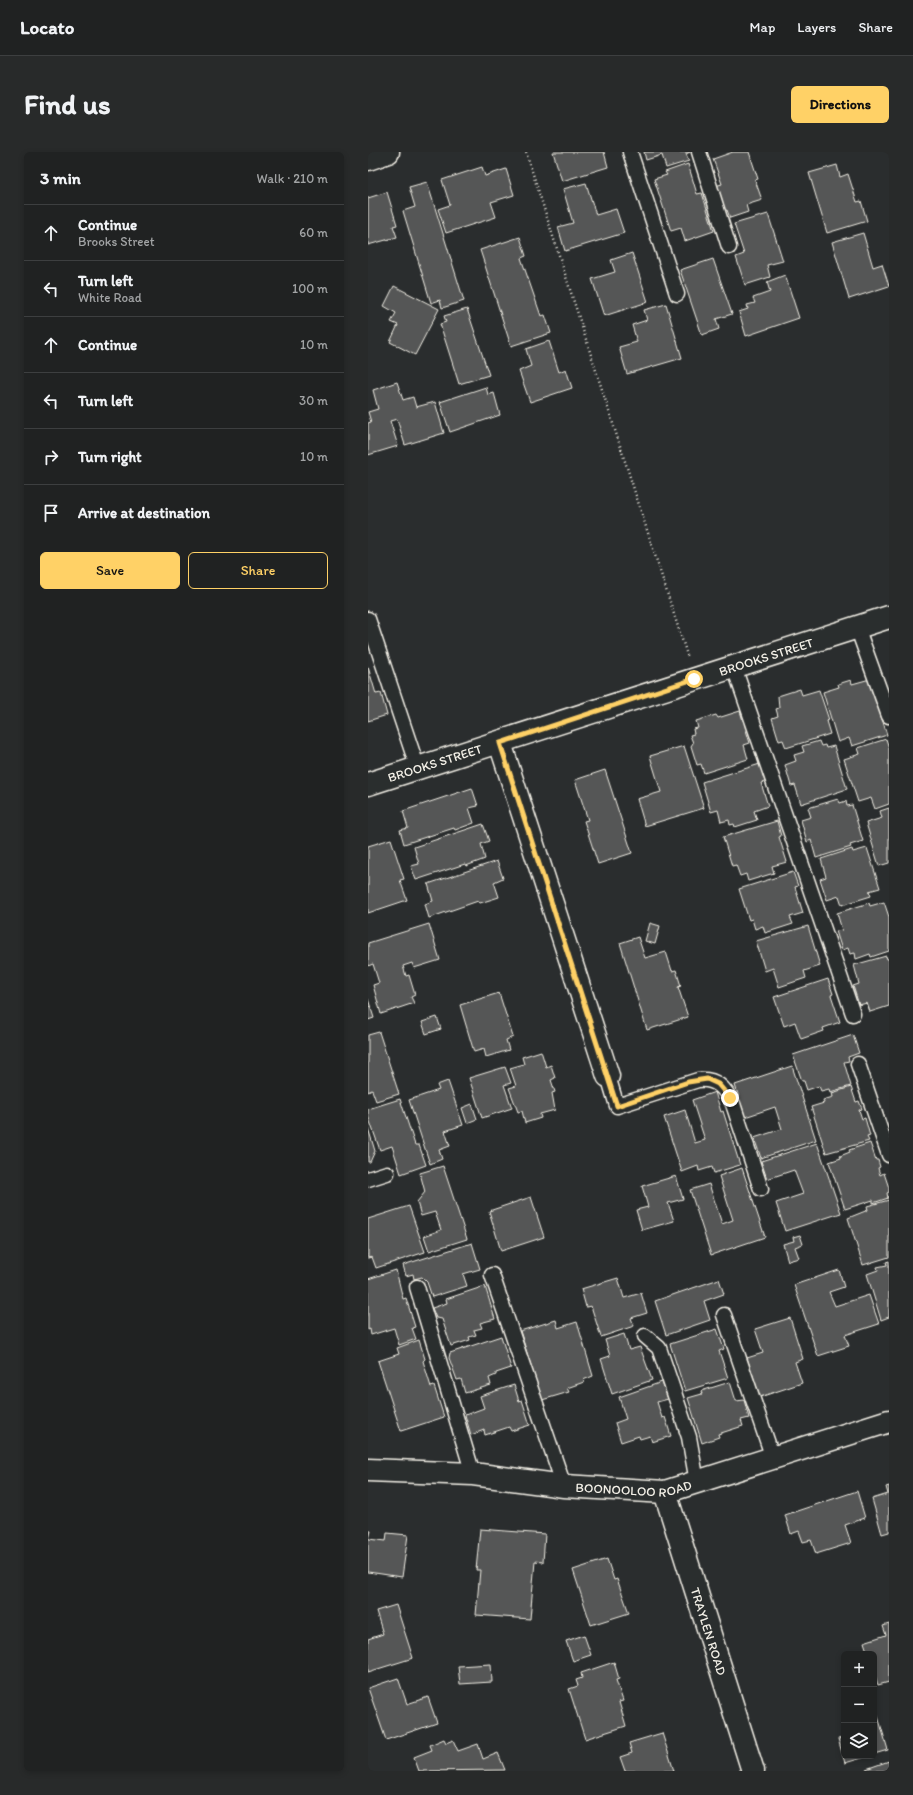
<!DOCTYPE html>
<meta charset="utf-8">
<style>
body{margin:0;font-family:Itim,sans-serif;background:#282a2a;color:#f1f3f6}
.controls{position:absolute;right:12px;bottom:12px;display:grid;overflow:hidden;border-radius:6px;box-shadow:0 2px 6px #0003}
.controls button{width:36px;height:36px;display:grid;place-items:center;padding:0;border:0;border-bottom:1px solid #3d3f40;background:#202222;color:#f1f3f6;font:20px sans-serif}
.stop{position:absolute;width:12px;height:12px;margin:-9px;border:3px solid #ffd166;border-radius:50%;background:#fff}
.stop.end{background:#ffd166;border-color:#fff;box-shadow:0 1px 4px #0008}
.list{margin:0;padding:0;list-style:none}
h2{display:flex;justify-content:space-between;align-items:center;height:52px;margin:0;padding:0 16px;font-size:17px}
h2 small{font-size:13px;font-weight:400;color:#a2a4a5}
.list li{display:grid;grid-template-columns:26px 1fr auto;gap:12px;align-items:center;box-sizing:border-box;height:56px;padding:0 16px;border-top:1px solid #3d3f40}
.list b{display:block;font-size:15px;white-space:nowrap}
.list p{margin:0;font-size:13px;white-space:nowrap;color:#a2a4a5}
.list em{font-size:13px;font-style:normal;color:#a2a4a5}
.actions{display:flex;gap:8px;padding:12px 16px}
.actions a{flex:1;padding:9px 0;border:1px solid #ffd166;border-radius:6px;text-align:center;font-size:14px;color:#ffd166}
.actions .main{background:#ffd166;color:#111}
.icon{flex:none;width:22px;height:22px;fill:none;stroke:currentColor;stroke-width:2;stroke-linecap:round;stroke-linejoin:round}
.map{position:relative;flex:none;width:521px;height:1619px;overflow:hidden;border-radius:6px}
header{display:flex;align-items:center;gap:24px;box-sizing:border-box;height:56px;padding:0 20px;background:#202222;border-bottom:1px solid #3d3f40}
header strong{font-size:19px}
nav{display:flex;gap:22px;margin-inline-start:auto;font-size:14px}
.intro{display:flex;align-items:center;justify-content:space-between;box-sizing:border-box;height:96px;padding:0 24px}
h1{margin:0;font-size:28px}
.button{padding:10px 18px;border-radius:6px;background:#ffd166;color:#111;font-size:14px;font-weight:700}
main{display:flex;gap:24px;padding:0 24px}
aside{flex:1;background:#202222;border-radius:6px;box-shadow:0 2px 6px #0003}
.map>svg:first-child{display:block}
</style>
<header>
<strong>Locato</strong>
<nav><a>Map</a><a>Layers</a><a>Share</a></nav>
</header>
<div class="intro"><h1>Find us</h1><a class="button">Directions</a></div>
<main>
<aside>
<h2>3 min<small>Walk · 210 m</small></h2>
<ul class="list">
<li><svg class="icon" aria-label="ahead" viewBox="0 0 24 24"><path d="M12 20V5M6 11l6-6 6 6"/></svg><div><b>Continue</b><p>Brooks Street</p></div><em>60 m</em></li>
<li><svg class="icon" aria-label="left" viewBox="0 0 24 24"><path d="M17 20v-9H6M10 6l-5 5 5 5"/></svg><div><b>Turn left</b><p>White Road</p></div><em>100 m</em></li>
<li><svg class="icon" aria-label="ahead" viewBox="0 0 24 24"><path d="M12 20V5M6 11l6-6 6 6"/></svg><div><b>Continue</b></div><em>10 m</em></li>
<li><svg class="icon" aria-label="left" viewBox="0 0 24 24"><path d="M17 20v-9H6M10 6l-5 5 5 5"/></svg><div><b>Turn left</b></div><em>30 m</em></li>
<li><svg class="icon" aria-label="right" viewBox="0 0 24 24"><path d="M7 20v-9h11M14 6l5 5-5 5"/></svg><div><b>Turn right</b></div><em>10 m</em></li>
<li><svg class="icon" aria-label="arrive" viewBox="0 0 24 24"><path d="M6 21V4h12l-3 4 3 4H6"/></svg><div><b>Arrive at destination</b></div></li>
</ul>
<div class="actions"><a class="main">Save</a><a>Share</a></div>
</aside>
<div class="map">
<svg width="521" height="1619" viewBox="0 0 521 1619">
<rect width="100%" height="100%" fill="#2a2d2e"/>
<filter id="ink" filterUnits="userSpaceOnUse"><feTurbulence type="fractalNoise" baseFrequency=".025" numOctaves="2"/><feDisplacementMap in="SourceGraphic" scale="8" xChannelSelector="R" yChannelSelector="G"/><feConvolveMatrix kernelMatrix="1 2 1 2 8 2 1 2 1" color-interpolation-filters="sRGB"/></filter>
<g filter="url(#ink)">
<g fill="#555756" stroke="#f4f1e8">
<path d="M185 0H236L240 15 194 29Z"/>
<path d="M276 0H322L318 2 321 9 298 16 294 3 278 8Z"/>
<path d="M365 0H381L390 27 387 28 394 48 378 53 380 60 362 66 359 58 356 59 347 34 354 32 345 7Z"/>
<path d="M320 12 329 42 334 41 346 79 317 89 313 76 303 79 286 27 299 23 297 20Z"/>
<path d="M469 13 472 25 480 22 489 50 493 49 499 69 459 81 441 21Z"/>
<path d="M114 15 117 24 138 17 146 43 123 50 128 65 78 81 70 57 82 53 74 28Z"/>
<path d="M59 30 96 149 74 156 72 148 63 151 35 59 47 55 41 35Z"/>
<path d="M218 31 228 63 248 57 256 81 197 99 190 75 205 71 195 37Z"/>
<path d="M19 40 29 73 25 74 29 85 0 93V46Z"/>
<path d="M400 62 415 109 399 113 402 125 377 133 368 105 376 102 366 72Z"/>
<path d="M495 81 505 115 514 112 521 134 481 147 464 90Z"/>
<path d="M152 85 158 104 153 106 173 164 177 163 183 181 143 194 112 98Z"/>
<path d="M264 101 280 150 236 164 224 127 247 120 243 108Z"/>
<path d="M345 107 364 162 348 167 351 177 334 183 312 118Z"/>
<path d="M417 123 431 166 378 184 371 160 380 157 379 153 387 151 385 146 402 140 399 130Z"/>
<path d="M26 134 71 157 47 203 22 190 30 173 23 170 28 161 16 154Z"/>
<path d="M298 152 314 206 259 222 251 195 269 190 264 173 279 168 276 158Z"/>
<path d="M99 157 121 223 91 232 72 172 78 170 76 164Z"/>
<path d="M181 189 191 220 198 217 204 236 162 250 151 219 163 214 158 197Z"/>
<path d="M29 230 35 248 45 245 48 255 67 250 76 281 37 293 29 267 22 269 30 294 0 303V271L3 270 0 260 10 257 5 238Z"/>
<path d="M118 235 120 243 126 241 132 263 82 280 72 250Z"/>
<path d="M0 515 8 542 13 541 19 563 0 569Z"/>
<path d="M502 527 519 583 484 594 481 586 470 590 455 540 471 535 470 532 483 528 484 532Z"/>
<path d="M432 537 434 543 451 538 461 568 458 569 462 582 418 596 415 588 411 589 404 566 410 564 408 557 411 556 410 544Z"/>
<path d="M372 559 382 591 376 593 380 607 336 621 333 612 329 613 323 594 325 591 322 583 326 582 325 577 330 576 328 569 348 563 350 566Z"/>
<path d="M518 587 521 596V652L507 657 503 646 490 650 476 607 492 602 490 596Z"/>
<path d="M451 589 453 594 457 593 458 596 466 594 479 637 433 652 427 633 423 634 417 613 428 609 426 603 436 600 434 594Z"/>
<path d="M316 594 336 656 277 674 269 647 293 640 282 604Z"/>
<path d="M392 612 397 630 393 631 400 654 386 659 389 668 367 675 366 672 362 673 361 668 353 670 350 658 343 660 334 630Z"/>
<path d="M237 618 264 701 230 712 216 669 220 668 207 628Z"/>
<path d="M104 636 110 654 101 656 106 671 87 678 86 676 36 692 32 678 40 676 35 659Z"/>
<path d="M470 647 472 651 478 649 479 654 484 653 495 689 482 693 483 695 448 706 443 688 439 690 433 668 443 665 440 656Z"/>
<path d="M521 656V711L511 714 498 671 514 666 512 659Z"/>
<path d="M409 669 413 684 411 685 419 710 404 714 406 721 380 729 378 722 372 724 368 713 364 714 355 685Z"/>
<path d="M115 672 121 689 113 692 117 707 98 714 97 712 48 728 43 714 51 712 46 695Z"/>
<path d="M23 687 36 727 32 728 39 748 0 761V694Z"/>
<path d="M499 696 512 736 501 739 503 744 474 753 471 744 459 748 452 727 458 725 453 707 484 697 485 700Z"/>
<path d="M129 709 135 726 126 730 131 745 112 751 110 749 61 766 57 752 65 749 60 732Z"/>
<path d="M425 720 430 734 427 735 435 761 422 765 425 772 397 781 395 774 387 777 384 767 381 768 371 737Z"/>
<path d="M516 750 521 765V799L503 805 502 802 488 807 487 801 482 802 480 796 474 798 468 779 474 778 469 761 501 751 502 754Z"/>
<path d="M282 771 292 774 287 792 277 789Z"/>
<path d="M61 772 72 808 46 816 44 811 35 814 38 824 41 823 47 843 43 845 46 851 13 862 5 833 11 831 5 812 0 814V791Z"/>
<path d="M440 774 452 814 436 819 438 826 411 835 405 816 397 819 388 789Z"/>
<path d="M270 785 277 806 298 800 304 819 308 818 313 834 310 835 320 865 279 878 252 791Z"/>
<path d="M518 804 519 807H521V854L502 860 499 851 491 853 485 834 491 832 486 813Z"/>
<path d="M460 827 465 842 463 843 472 870 455 876 456 879 433 887 427 870 416 874 406 845Z"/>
<path d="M131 841 145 885 138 888 141 898 118 905 116 897 106 900 92 853Z"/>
<path d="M0 847 6 866 0 868Z"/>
<path d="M69 865 73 877 58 882 54 870Z"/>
<path d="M11 880 31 942 8 949 4 938 0 940V883Z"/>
<path d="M485 883 491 901 480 905 481 909 476 910 483 934 462 940 461 937 453 939 451 934 439 938 436 929H434L425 903Z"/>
<path d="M173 899 178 915 183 913 187 926 183 928 187 940 184 941 187 958 172 962 173 966 157 971 154 959 150 960 141 936 148 934 142 916 156 912 154 905Z"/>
<path d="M424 914 448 988 393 1006 386 986 414 977 407 955 377 965 367 933Z"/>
<path d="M137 915 143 931 136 933 144 956 114 966 101 926Z"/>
<path d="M80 929 95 973 77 979 82 994 71 998 74 1007 62 1012 41 948 71 938 69 933Z"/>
<path d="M483 935 488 950 491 949 494 957 491 958 494 967 497 966 502 984 499 985 501 989 458 1001 443 955 456 951 455 948 465 945 464 941Z"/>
<path d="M347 940 353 960 355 959 372 1013 346 1021 344 1015 331 1019 330 1014 314 1020 296 965 317 958 327 991 337 988 324 948Z"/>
<path d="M32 947 47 993H51L58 1013 33 1022 24 994 12 998 0 964V957Z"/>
<path d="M104 952 109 967 99 971 94 956Z"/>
<path d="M0 976 7 999 2 1010H0Z"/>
<path d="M449 991 473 1061 417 1079 408 1051 435 1042 426 1018 399 1027 393 1009Z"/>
<path d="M502 991 508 1008H510L512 1015 510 1016 512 1023 516 1021 521 1036V1040L519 1041 520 1046 505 1051V1048L477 1057 461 1010 473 1006 472 1004 482 1000 481 998Z"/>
<path d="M75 1014 99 1087 61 1099 56 1084 73 1078 67 1060 53 1064 49 1050 57 1040 52 1021Z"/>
<path d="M374 1016 397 1085 343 1103 322 1038 341 1032 354 1072 365 1068 351 1024Z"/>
<path d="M308 1024 315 1047 300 1051 306 1069 274 1078 268 1058 280 1055 274 1034Z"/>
<path d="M163 1045 176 1085 133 1099 121 1059Z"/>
<path d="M521 1048V1105L495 1113 480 1066 500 1058 499 1054Z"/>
<path d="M41 1054 57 1100 8 1116 4 1105 0 1106V1067Z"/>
<path d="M432 1083 435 1092 427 1095 431 1106 420 1109 415 1092 426 1089 425 1085Z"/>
<path d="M104 1091 112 1117 95 1122 99 1134 64 1145 59 1130 54 1125 46 1127 45 1122 38 1124 35 1113Z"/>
<path d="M521 1109V1165L513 1168 499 1122 510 1118 509 1115 519 1113 518 1110Z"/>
<path d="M28 1118 35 1147 38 1146 47 1175 44 1176 48 1187 31 1193 26 1176 3 1183 2 1177 0 1178V1127Z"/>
<path d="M471 1118 476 1135 461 1140 467 1154 501 1143 511 1172 477 1183 481 1194 450 1204 426 1133Z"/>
<path d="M250 1126 256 1146 273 1141 279 1161 263 1166 266 1174 233 1185 223 1154 218 1155 213 1137Z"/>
<path d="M351 1127 356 1142 336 1149 342 1168 298 1183 287 1149Z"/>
<path d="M117 1134 127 1167 112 1171 114 1176 106 1178 108 1183 101 1185 102 1188 83 1194 74 1167 68 1166 64 1156 79 1151 78 1147Z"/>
<path d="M422 1166 435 1207 427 1210 434 1231 392 1245 379 1206 395 1201 387 1177Z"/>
<path d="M188 1168 190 1176 209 1170 225 1224 215 1228 216 1230 199 1236 201 1240 174 1248 152 1179Z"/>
<path d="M349 1177 356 1197 351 1199 360 1226 317 1239 302 1192Z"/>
<path d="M256 1182 261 1198 272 1195 284 1228 244 1242 233 1207 242 1204 237 1188Z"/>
<path d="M133 1184 143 1216 128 1221V1223L121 1226 123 1233 97 1241 93 1227 89 1228 81 1206 82 1201Z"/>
<path d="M51 1188 57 1207 55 1209 63 1235 66 1234 76 1265 33 1279 10 1209 31 1202 29 1196Z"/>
<path d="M294 1230 300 1247 289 1250 294 1266 297 1265 303 1284 284 1290 282 1284 272 1287 271 1284 253 1290 247 1271 258 1267 251 1245Z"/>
<path d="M362 1230 368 1249 376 1248 381 1266 373 1268 375 1274 350 1282 351 1285 334 1291 320 1246 334 1242 333 1239Z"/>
<path d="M146 1233 151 1249 154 1248 162 1273 143 1279 141 1275 117 1283 116 1278 103 1283 97 1263 116 1256 112 1244Z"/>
<path d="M521 1334V1380L514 1382 504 1347 520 1342 518 1335Z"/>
<path d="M489 1339 497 1366 477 1373 483 1391 448 1402 443 1388 435 1390 431 1379 423 1382 417 1363Z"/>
<path d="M112 1377 177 1382 175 1410 167 1409 162 1467 108 1463 112 1418H108Z"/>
<path d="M0 1378 3 1379 1 1387 18 1389 19 1381 40 1383 34 1425 0 1420Z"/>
<path d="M239 1407 246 1428 249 1427 261 1461 223 1473 205 1418Z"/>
<path d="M28 1453 45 1506 0 1520V1487L15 1482 8 1459Z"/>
<path d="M521 1472V1530L510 1533 506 1520V1502H500L496 1490 518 1483 515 1474Z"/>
<path d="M216 1483 223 1503 205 1509 198 1489Z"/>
<path d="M246 1510 251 1527 248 1528 255 1549 251 1550 258 1574 217 1587 201 1537 210 1534 208 1528 214 1526 213 1521Z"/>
<path d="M123 1512 124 1530 92 1532 90 1514Z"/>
<path d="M30 1526 39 1552 60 1545 69 1571 18 1588 0 1536Z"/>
<path d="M506 1551 520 1598 506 1602Z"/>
<path d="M294 1581 306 1619H257L252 1605 264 1601 261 1591Z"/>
<path d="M476 1586V1604H501L477 1611 470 1587Z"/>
<path d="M76 1587 78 1591 85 1588 90 1599 110 1592 115 1607 130 1601 137 1618 51 1619 46 1605 64 1598 62 1593Z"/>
<path d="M521 1609V1619H499L498 1617Z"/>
</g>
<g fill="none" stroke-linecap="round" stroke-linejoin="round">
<g stroke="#f4f1e8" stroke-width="17">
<g id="lane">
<path d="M262 0 309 142"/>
<path d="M331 0 361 95"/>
<path d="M0 467 50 617"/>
<path d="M489 475 521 564"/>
<path d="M366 515 485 862"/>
<path d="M490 912 521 1003"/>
<path d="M240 924 249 954 330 928C348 926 357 936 365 952L393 1037"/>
<path d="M0 1027 19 1021"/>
<path d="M124 1123 196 1334"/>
<path d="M49 1135 105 1322"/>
<path d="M356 1163 405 1306"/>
<path d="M277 1184 291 1196 321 1285 329 1330"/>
</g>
</g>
<g stroke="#f4f1e8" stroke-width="25">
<g id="street">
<path d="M132 591 240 924"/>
<path id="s1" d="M0 632 521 465"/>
<path id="s2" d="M297 1340 385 1619"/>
</g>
</g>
<g stroke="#f4f1e8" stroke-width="25">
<g id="secondary">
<path id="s3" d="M0 1318 105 1322 196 1334 297 1340 521 1269"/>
</g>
</g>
<g stroke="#f4f1e8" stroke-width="25">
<path id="primary" d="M0 7 20 0"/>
</g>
<path stroke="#f4f1e8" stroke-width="2.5" stroke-dasharray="1 3" stroke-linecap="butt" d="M158 0 320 506"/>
<use href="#lane" stroke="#2a2d2e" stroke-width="14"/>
<use href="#street" stroke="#2a2d2e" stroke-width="22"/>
<use href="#secondary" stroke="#2a2d2e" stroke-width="22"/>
<use href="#primary" stroke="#2a2d2e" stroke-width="22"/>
</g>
</g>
<g fill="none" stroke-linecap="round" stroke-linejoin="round" filter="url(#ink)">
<path stroke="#ffd166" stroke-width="5" d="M326 527 132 591 249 954 320 930 339 927 350 932 362 946"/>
</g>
<g text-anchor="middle" stroke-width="3.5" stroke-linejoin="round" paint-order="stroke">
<g font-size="13" fill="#f4f1e8" stroke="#2a2d2e">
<text dy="5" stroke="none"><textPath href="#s1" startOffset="418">BROOKS STREET</textPath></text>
<text dy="5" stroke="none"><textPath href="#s1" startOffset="70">BROOKS STREET</textPath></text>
<text dy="5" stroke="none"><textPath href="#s3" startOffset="267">BOONOOLOO ROAD</textPath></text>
<text dy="5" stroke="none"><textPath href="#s2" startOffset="146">TRAYLEN ROAD</textPath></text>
</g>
</g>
</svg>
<div class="controls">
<button>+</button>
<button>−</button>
<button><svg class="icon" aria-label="layers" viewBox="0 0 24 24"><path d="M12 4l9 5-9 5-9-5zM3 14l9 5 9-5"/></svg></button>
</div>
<div class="stop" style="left:326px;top:527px"></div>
<div class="stop end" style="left:362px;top:946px"></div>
</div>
</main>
